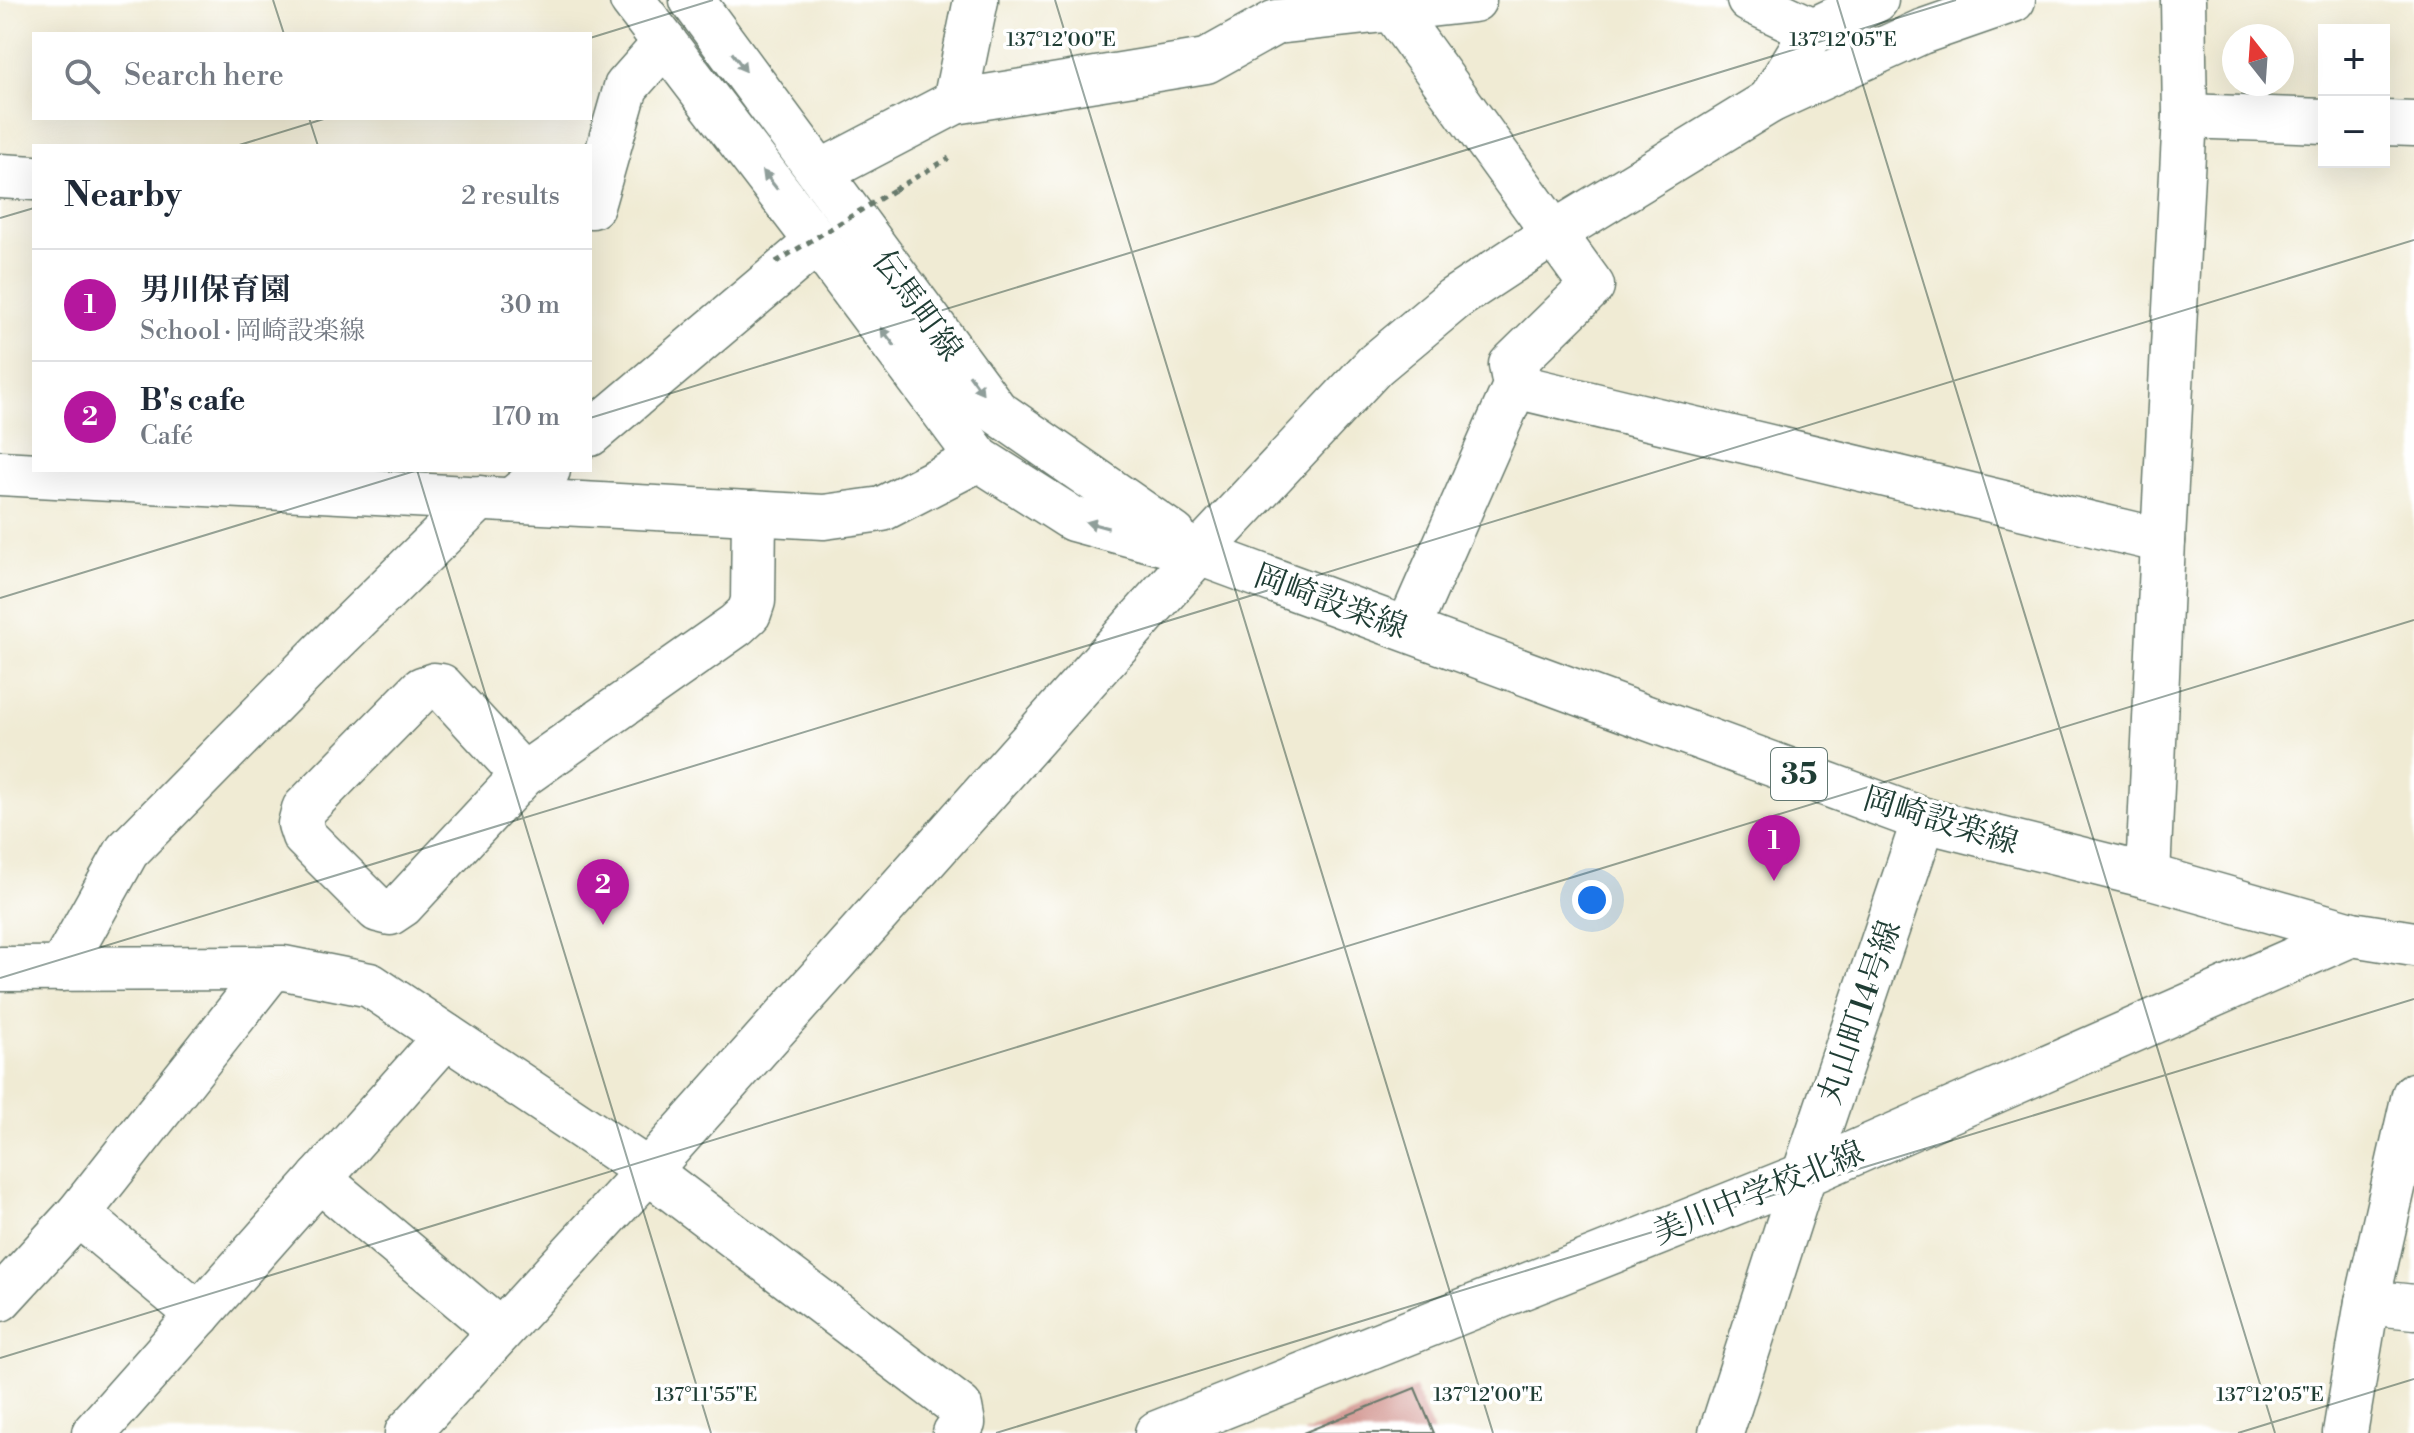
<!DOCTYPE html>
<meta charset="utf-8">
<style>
body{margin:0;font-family:"Libre Bodoni","Noto Serif JP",serif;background:#f2f2f3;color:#1f2937}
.controls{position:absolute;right:24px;top:24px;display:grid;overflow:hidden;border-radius:0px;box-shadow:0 8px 32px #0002}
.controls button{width:72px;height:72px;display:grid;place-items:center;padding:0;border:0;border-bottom:2px solid #e0e1e3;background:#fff;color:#1f2937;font:40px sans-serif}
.compass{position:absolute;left:2222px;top:24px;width:72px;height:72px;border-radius:50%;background:#fff;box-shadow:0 8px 32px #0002;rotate:343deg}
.you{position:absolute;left:1592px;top:900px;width:28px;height:28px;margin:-20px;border:6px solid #fff;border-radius:50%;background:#1a73e8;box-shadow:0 0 0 12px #1a73e833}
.badge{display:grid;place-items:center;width:52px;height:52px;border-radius:50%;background:#b5179e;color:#fff;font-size:26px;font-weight:700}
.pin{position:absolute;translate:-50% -66px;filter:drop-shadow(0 2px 4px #0008)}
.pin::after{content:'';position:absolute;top:42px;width:28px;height:24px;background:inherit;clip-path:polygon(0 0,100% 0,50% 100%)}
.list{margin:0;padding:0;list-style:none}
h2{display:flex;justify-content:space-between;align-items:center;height:104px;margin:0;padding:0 32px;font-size:34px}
h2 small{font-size:26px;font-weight:400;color:#747a83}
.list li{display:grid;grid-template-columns:52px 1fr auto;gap:24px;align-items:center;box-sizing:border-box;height:112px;padding:0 32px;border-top:2px solid #e0e1e3}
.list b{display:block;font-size:30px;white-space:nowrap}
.list p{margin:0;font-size:26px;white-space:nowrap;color:#747a83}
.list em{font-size:26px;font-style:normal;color:#747a83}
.icon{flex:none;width:44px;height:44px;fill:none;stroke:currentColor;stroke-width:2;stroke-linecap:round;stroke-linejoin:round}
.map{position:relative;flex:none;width:2414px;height:1433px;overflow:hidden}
.search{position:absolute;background:#fff;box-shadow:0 8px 32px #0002;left:32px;top:32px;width:560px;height:88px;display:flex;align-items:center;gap:20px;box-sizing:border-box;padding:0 28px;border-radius:0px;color:#747a83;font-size:30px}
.panel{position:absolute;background:#fff;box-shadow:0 8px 32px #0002;left:32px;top:144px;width:560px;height:328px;border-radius:0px}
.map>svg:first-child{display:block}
</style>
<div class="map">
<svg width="2414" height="1433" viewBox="0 0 2414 1433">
<rect width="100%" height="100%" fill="#fff"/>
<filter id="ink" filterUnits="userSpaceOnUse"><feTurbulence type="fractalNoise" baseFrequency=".0125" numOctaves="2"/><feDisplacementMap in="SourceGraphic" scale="16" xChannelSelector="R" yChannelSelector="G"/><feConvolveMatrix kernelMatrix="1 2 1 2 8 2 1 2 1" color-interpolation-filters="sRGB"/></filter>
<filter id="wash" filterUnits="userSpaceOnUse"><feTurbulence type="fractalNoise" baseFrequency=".006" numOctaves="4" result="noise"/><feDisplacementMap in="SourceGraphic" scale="32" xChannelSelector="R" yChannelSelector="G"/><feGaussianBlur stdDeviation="1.8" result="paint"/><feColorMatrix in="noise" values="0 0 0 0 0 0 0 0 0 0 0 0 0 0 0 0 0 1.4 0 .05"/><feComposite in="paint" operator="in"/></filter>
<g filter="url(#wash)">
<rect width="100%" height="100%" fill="#f0ebd4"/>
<g id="blocks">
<path fill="#d69f9a" d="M1415 1388 1434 1433H1303Z"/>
</g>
</g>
<g filter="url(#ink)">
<use href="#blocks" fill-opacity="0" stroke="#687a6c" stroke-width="2"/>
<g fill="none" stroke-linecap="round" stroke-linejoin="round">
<g stroke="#687a6c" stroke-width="47">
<g id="minor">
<path d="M632 0 817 242 979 459 1073 519 1199 553"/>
<path d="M692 0 996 411 1174 535"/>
<path d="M1749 0 1813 30"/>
<path d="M1392 9 1592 286 1511 365 1515 386 1408 629"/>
<path d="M1770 101 1813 30 1876 0"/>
<path d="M955 102 976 0"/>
<path d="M2185 116 2324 121"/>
<path d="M2384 123 2414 124"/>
<path d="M821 172 955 102 1206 61 1276 22 1474 0"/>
<path d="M0 176 34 178"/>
<path d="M590 206H592L626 87 665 43"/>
<path d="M1515 386 2163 541"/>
<path d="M590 434 817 242"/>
<path d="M512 500 548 470"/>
<path d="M523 775 441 686 434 685 422 689 304 809 300 824 304 836 378 910 390 913 402 905 523 775 736 625 749 613 753 601 754 513"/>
<path d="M2148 876 2163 541 2185 116 2183 0"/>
<path d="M0 969 284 968 370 985 648 1171 960 1407 963 1423 955 1433"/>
<path d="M61 969 127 851 322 653 480 498"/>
<path d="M2414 1095 2367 1302 2414 1307"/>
<path d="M319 1179 500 1331"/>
<path d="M78 1214 199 1315"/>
<path d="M0 1299 78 1214 272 968"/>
<path d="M94 1433 446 1036"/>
<path d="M407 1433 648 1171 1199 553"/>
<path d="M1157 1433 1804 1175 2352 934"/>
<path d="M1721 1433 1804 1175 1924 820"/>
<path d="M2345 1433 2367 1302"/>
</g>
</g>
<g stroke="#687a6c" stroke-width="47">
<g id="major">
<path d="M2013 0 1921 32 1770 101 1554 233 1454 299 1375 365 1199 553 1924 820 2148 876 2352 934 2414 944"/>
<path d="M0 473 824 517 882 509 979 459"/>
</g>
</g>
<path stroke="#687a6c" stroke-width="5" stroke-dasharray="6 6" stroke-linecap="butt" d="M894 190 949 158"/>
<use href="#minor" stroke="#fff" stroke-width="44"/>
<use href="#major" stroke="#fff" stroke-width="44"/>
<path stroke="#687a6c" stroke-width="5" stroke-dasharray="6 6" stroke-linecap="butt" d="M776 262 894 190"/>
</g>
<defs><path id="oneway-solid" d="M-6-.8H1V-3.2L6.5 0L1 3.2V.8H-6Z" transform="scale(2)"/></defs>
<g fill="#8f9e9a">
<use href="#oneway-solid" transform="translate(739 62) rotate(53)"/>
<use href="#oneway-solid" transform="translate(770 180) rotate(-128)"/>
<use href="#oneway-solid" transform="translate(888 337) rotate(-127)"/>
<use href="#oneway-solid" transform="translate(976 384) rotate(54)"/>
<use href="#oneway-solid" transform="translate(1097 525) rotate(-165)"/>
</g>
</g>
<path fill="none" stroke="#1f3d34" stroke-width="2" stroke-opacity="0.45" d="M273 0 284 34M1055 0 1493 1433M1837 0 2275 1433M590 38 713 0M309 118 318 146M236 146 327 118M0 218 34 208M590 418 1956 0M417 470 711 1433M0 598 418 470M0 978 2414 240M0 1358 2414 620M996 1433 2414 999M2238 1433 2414 1379"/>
<g text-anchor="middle" stroke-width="7" stroke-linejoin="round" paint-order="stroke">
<rect fill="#fff" stroke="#627771" stroke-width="2" x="1771" y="748" width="56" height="52" rx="6"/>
<g font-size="30" font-weight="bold" fill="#1f3d34">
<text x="1799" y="784">35</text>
</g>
<g font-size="32" fill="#1f3d34" stroke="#fff">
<text transform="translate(918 305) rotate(54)" y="11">伝馬町線</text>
<text transform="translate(1331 601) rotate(20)" y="11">岡崎設楽線</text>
<text transform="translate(1941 820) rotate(17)" y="11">岡崎設楽線</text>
<text transform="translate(1859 1012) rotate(-71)" y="11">丸山町14号線</text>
<text transform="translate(1758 1192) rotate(-22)" y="11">美川中学校北線</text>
</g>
</g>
<g font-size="20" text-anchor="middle" fill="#1f3d34" stroke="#fff" stroke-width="7" stroke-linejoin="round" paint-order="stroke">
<text x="1061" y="46">137°12'00"E</text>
<text x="1843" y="46">137°12'05"E</text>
<text x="706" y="1401">137°11'55"E</text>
<text x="1488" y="1401">137°12'00"E</text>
<text x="2270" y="1401">137°12'05"E</text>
</g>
</svg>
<div class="controls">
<button>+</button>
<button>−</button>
</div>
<svg class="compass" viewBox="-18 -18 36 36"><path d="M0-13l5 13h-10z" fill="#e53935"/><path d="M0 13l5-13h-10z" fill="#747a83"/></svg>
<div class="you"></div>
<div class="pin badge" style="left:1774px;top:881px">1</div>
<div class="pin badge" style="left:603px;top:925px">2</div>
<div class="search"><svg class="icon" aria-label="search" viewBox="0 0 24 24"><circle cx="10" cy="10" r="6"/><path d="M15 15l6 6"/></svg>Search here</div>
<section class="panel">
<h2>Nearby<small>2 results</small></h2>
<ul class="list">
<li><span class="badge">1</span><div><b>男川保育園</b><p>School · 岡崎設楽線</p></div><em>30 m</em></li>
<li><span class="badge">2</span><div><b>B's cafe</b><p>Café</p></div><em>170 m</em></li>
</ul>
</section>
</div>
